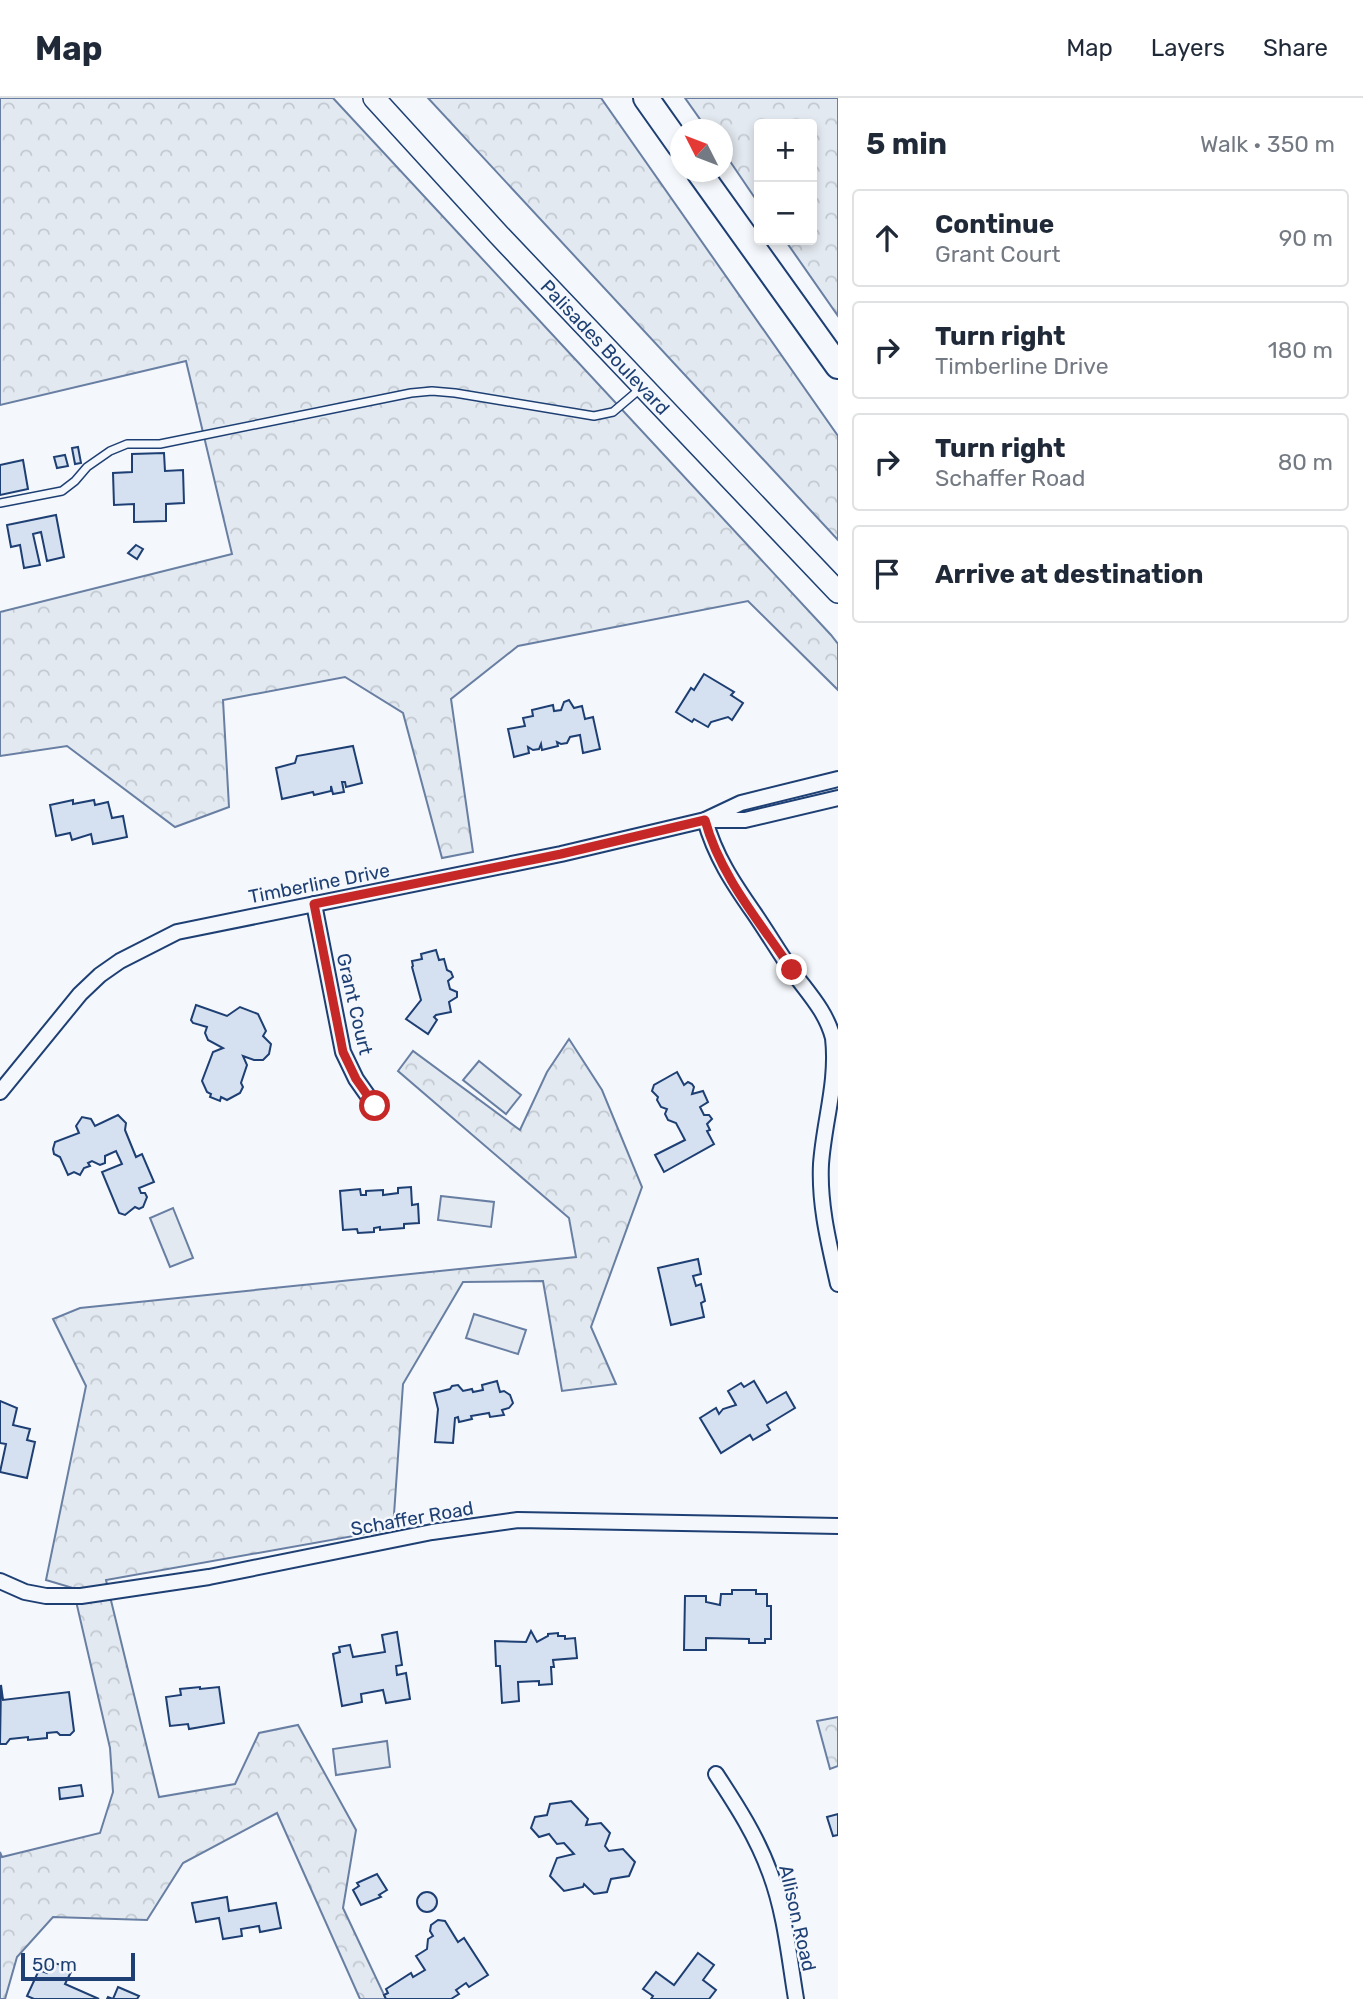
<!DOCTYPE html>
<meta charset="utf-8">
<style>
body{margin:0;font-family:Rubik,sans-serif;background:#f2f2f3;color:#1f2937}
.controls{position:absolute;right:21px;top:21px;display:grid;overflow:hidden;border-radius:7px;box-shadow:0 4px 10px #0003}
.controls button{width:63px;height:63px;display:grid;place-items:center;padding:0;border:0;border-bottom:2px solid #e0e1e3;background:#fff;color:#1f2937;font:35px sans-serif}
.compass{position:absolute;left:670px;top:21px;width:63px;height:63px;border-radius:50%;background:#fff;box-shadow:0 4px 10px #0003;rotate:312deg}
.scale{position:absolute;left:21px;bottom:18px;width:114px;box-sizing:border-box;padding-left:7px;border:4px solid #1d3f73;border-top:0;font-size:19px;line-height:24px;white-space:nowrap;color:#1d3f73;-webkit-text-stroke:5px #f4f7fb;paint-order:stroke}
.stop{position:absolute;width:21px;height:21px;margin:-16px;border:5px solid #c62828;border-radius:50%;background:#fff}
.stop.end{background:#c62828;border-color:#fff;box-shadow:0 2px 7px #0008}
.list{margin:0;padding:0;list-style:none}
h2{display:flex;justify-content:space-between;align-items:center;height:91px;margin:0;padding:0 28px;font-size:30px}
h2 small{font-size:23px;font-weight:400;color:#747a83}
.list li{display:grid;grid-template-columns:46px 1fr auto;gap:21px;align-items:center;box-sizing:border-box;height:98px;margin:0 14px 14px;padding:0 14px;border:2px solid #e0e1e3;border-radius:7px}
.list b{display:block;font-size:26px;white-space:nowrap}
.list p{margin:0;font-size:23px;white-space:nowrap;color:#747a83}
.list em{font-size:23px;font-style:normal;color:#747a83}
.icon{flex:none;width:38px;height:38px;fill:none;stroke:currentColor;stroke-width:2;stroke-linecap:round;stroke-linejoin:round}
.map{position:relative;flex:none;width:838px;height:1901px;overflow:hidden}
header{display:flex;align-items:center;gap:42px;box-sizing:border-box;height:98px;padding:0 35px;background:#fff;border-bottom:2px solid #e0e1e3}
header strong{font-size:33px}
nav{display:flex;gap:38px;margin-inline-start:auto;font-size:24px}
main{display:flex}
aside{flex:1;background:#fff}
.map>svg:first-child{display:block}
</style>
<header>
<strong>Map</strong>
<nav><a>Map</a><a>Layers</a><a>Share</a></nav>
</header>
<main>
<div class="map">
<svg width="838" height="1901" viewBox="0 0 838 1901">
<defs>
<pattern id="forest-crowns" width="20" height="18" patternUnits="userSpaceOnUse" patternTransform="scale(1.75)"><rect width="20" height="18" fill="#e3e9f0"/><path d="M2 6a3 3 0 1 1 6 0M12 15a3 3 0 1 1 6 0" fill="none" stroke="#c2c9d1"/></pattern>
</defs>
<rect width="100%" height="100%" fill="#f4f7fb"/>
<g fill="#e3e9f0" stroke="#687fa3" stroke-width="2">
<path d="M479 963 521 997 506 1016 463 982Z"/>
<path d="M441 1098 494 1104 491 1129 438 1122Z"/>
<path d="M173 1110 193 1160 170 1169 150 1120Z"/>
<path d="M474 1216 526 1232 518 1256 466 1240Z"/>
<path d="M387 1643 390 1669 336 1677 333 1651Z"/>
</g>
<g fill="url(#forest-crowns)" stroke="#687fa3" stroke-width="2">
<path d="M0 0H333L831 537 838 546V592L748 503 518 548 451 601 473 754 442 760 403 615 345 579 223 602 229 709 175 729 67 648 0 658V514L232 456 186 263 0 307Z"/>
<path d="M428 0H601L838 338V442Z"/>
<path d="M685 0H838V218L785 142H812V26H759V106L723 53 722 32 707 31Z"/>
<path d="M569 941 602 992 642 1089 591 1229 616 1286 562 1293 543 1183 463 1184 403 1286 393 1431 106 1482 159 1699 235 1686 259 1635 298 1627 356 1732 343 1810 386 1901H360L277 1715 183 1765 147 1822 53 1819 17 1859 5 1901H0V1754L2 1759 100 1735 113 1694 110 1650 73 1490 46 1482 86 1288 53 1221 80 1210 576 1159 569 1120 398 973 413 953 520 1032 547 974Z"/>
<path d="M838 1619V1668L830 1671 817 1623Z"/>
</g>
<g fill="#d5e0f0" stroke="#1d3f73" stroke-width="2">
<path d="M78 349 81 365 75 366 72 350Z"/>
<path d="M164 355 165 373 183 372 184 405 166 406V423L134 424V406L114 407 113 375 132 374V356Z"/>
<path d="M65 357 68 368 57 370 54 359Z"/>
<path d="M23 362 28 391 0 397V367Z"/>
<path d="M56 417 64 459 47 463 41 434 33 436 40 467 24 470 20 447 11 449 7 427Z"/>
<path d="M136 447 143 451 137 461 128 455Z"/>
<path d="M704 576 734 594 731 597 743 605 732 622 728 619 711 624 708 629 694 621 692 624 676 614 691 590 694 592Z"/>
<path d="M569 602 574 610 582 608 585 621 593 619 600 651 583 655 580 637 570 639 567 645 561 646 557 644 558 648 542 652 541 646 539 651 533 652 528 649 529 655 514 659 508 631 525 628 523 620 533 618 532 612 553 607 554 613 561 612 564 604Z"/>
<path d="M353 648 362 685 346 689 345 684H342L344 694 333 696 331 688V693L314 697 313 694 282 701 276 670 295 665 297 658Z"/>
<path d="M73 702V706L94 702 95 707 108 704 112 720 123 718 127 739 93 746 91 736 72 742 70 735 56 738 50 707Z"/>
<path d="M436 852 439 862 444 861 447 872 451 874 453 879 448 883 450 891 457 894V899L449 904 451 914 436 917 434 919 437 922 428 936 406 921 421 902 412 869 413 868 412 863 422 861 421 856Z"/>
<path d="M196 907 227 918 240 909 258 916 266 933 263 938 271 946 269 956 263 962H254L243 958 247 967 241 985 243 989 240 995 227 1002 221 999 220 1003 210 999 211 996 207 994 202 983 213 954 223 950 208 942 205 935 207 929 193 925 191 922Z"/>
<path d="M677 974 684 987 688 984 692 986 694 989 692 996 703 993 708 1004 700 1009 704 1017H709L712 1021 707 1026 710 1032 707 1033 714 1046 664 1074 655 1057 685 1042 676 1025 668 1022 665 1016 667 1011 661 1009 657 1002 658 999 652 993 654 987Z"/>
<path d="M118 1017 126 1025 125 1032 136 1059 142 1056 154 1084 139 1090 141 1095H145L147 1099 143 1109 139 1111 135 1109 125 1117 119 1115 102 1074 122 1066 116 1053 105 1058V1065L100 1067 92 1063 88 1065 90 1068 84 1070 80 1077 74 1074 68 1077 60 1059 54 1056 53 1051 55 1044 79 1035 76 1028 82 1019 91 1021 95 1028Z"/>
<path d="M411 1089 412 1107 418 1106 419 1125 404 1126V1130L380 1132V1129L374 1130V1134L358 1135 357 1131 343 1132 340 1093 360 1091 361 1097H366V1093L383 1092V1097L398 1095V1090Z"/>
<path d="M698 1161 701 1176 693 1178 696 1188 701 1186 705 1203 701 1205 704 1219 671 1227 658 1170Z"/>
<path d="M497 1283 500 1294 504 1293 510 1297 513 1305 509 1310 502 1312 504 1317 490 1319 489 1315 471 1318 472 1321 459 1324 458 1319 455 1320 453 1345 435 1344 438 1311 434 1295 450 1291 452 1288 458 1287 463 1293 472 1291 473 1294 483 1292 482 1287Z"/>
<path d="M754 1283 767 1305 786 1294 795 1310 767 1327 770 1332 753 1342 750 1337 721 1355 700 1320 716 1310 719 1316 723 1311 736 1307 728 1293 741 1285 744 1289Z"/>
<path d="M0 1303 17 1310 13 1327 30 1331 27 1342 35 1344 27 1380 0 1374 6 1346 0 1345Z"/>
<path d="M732 1492H756V1496H767V1508H771V1541H765V1545H749V1541L706 1540V1552H684L685 1498H706V1504L720 1507 721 1496H732Z"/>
<path d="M531 1533 537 1544 548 1538V1536L558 1535V1538H565V1541L575 1540 577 1560 553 1562 554 1569H551L552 1586 539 1587V1583L518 1584 519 1603 502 1605 500 1568H496L495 1543 526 1544Z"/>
<path d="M397 1534 402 1567 396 1568 397 1577 406 1575 410 1601 386 1605 383 1592 361 1596 362 1604 342 1608 333 1556 340 1554 339 1549 350 1547 353 1559 385 1554 382 1537Z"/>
<path d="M1 1587 3 1602 69 1594 74 1633 70 1637H60L57 1634 47 1635V1640L28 1642V1639L10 1641 6 1646H0Z"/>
<path d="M200 1589V1591L219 1589 224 1625 189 1631 188 1626 170 1628 166 1599 181 1597 180 1591Z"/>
<path d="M81 1687 83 1698 60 1701 59 1690Z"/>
<path d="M571 1703 588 1721 586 1727 601 1725 610 1735 605 1748 609 1753 623 1751 635 1764 629 1778 611 1781 607 1794 594 1796 584 1786 583 1789 564 1793 550 1778 557 1760 574 1756 564 1745 557 1746 549 1736 539 1739 531 1730 535 1719 547 1717 550 1706Z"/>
<path d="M838 1716V1737L833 1738 827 1719Z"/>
<path d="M377 1776 387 1792 379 1797 381 1799 361 1807 353 1792 359 1788 357 1785Z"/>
<circle cx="427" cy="1804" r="10"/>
<path d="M227 1799 229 1813 276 1805 281 1830 260 1834 259 1828 241 1831 242 1838 223 1841 219 1820 196 1824 192 1805Z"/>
<path d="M438 1822 445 1823 458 1844 464 1840 488 1877 469 1889 466 1885 456 1892 459 1896 451 1901H386L384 1897 388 1895 386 1891 411 1875 413 1879 425 1872 416 1858 427 1851 428 1841 433 1838 430 1833 431 1827Z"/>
<path d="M698 1855 714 1867 703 1882 716 1892 709 1901H651L653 1898 643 1891 656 1874 674 1887Z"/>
<path d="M52 1865 63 1867 71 1874 65 1886 99 1901H34L27 1898 39 1872 47 1875Z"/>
<path d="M118 1889 139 1898 137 1901H107L108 1899 113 1901Z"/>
</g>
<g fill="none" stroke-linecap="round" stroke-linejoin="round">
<g stroke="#1d3f73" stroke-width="10">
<path id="lane" d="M0 405 62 393 75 383 87 369 110 353 127 346H160L411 295 432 293 455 295 594 318 613 314 640 291"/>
</g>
<g stroke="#1d3f73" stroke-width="18">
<g id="street">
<path d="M705 722C715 758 733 785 754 815 767 834 779 854 792 873 808 895 826 913 833 940 838 984 824 1023 821 1066 819 1107 829 1146 838 1186"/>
<path d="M710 722H745L838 700"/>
<path d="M314 806 343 954 356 981 375 1008"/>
<path d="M0 994 80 896 100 877 120 863 177 834 561 756 705 722 741 705 838 681"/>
<path d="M0 1483 25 1494 46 1498H81L209 1479 432 1434 518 1422 838 1428"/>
<path d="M716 1676C737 1708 757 1739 770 1775 785 1815 789 1859 796 1901"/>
</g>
</g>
<g stroke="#1d3f73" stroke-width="24">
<g id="primary">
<path id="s1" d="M374 0 499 137 838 494"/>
</g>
</g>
<g stroke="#1d3f73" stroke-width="28">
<g id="highway">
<path d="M646 0 680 48"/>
<path d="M699 74 838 268"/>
</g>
</g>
<use href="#lane" stroke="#f4f7fb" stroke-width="7"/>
<use href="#street" stroke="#f4f7fb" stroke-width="14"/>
<use href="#primary" stroke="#f4f7fb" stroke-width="21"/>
<use href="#highway" stroke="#f4f7fb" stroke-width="24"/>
</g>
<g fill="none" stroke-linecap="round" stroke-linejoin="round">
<path stroke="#c62828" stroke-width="9" d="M375 1008 356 981 343 954 314 806 561 756 705 722C720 778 760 824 792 872"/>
</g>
<g text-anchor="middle" stroke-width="5" stroke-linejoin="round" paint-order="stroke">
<g font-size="19" fill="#1d3f73" stroke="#f4f7fb">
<text dy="7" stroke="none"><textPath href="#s1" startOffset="340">Palisades Boulevard</textPath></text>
<text transform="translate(319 785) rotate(-11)" y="7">Timberline Drive</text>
<text transform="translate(355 906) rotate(77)" y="7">Grant Court</text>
<text transform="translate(412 1420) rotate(-10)" y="7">Schaffer Road</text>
<text transform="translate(798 1820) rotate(77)" y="7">Allison Road</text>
</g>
</g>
</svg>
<div class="controls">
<button>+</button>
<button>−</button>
</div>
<svg class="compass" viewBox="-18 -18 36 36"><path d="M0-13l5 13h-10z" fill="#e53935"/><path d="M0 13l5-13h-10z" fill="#747a83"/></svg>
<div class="scale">50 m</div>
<div class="stop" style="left:375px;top:1008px"></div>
<div class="stop end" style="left:792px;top:872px"></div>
</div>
<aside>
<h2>5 min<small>Walk · 350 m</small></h2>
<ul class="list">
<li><svg class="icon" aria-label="ahead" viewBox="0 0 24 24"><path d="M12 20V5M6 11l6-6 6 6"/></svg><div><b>Continue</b><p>Grant Court</p></div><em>90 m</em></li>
<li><svg class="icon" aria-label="right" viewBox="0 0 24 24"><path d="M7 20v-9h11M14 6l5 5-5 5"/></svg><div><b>Turn right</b><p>Timberline Drive</p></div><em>180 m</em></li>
<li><svg class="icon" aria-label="right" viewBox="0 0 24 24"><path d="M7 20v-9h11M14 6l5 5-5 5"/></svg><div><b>Turn right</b><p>Schaffer Road</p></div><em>80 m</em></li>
<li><svg class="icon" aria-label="arrive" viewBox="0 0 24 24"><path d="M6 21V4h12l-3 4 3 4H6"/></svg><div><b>Arrive at destination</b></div></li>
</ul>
</aside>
</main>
